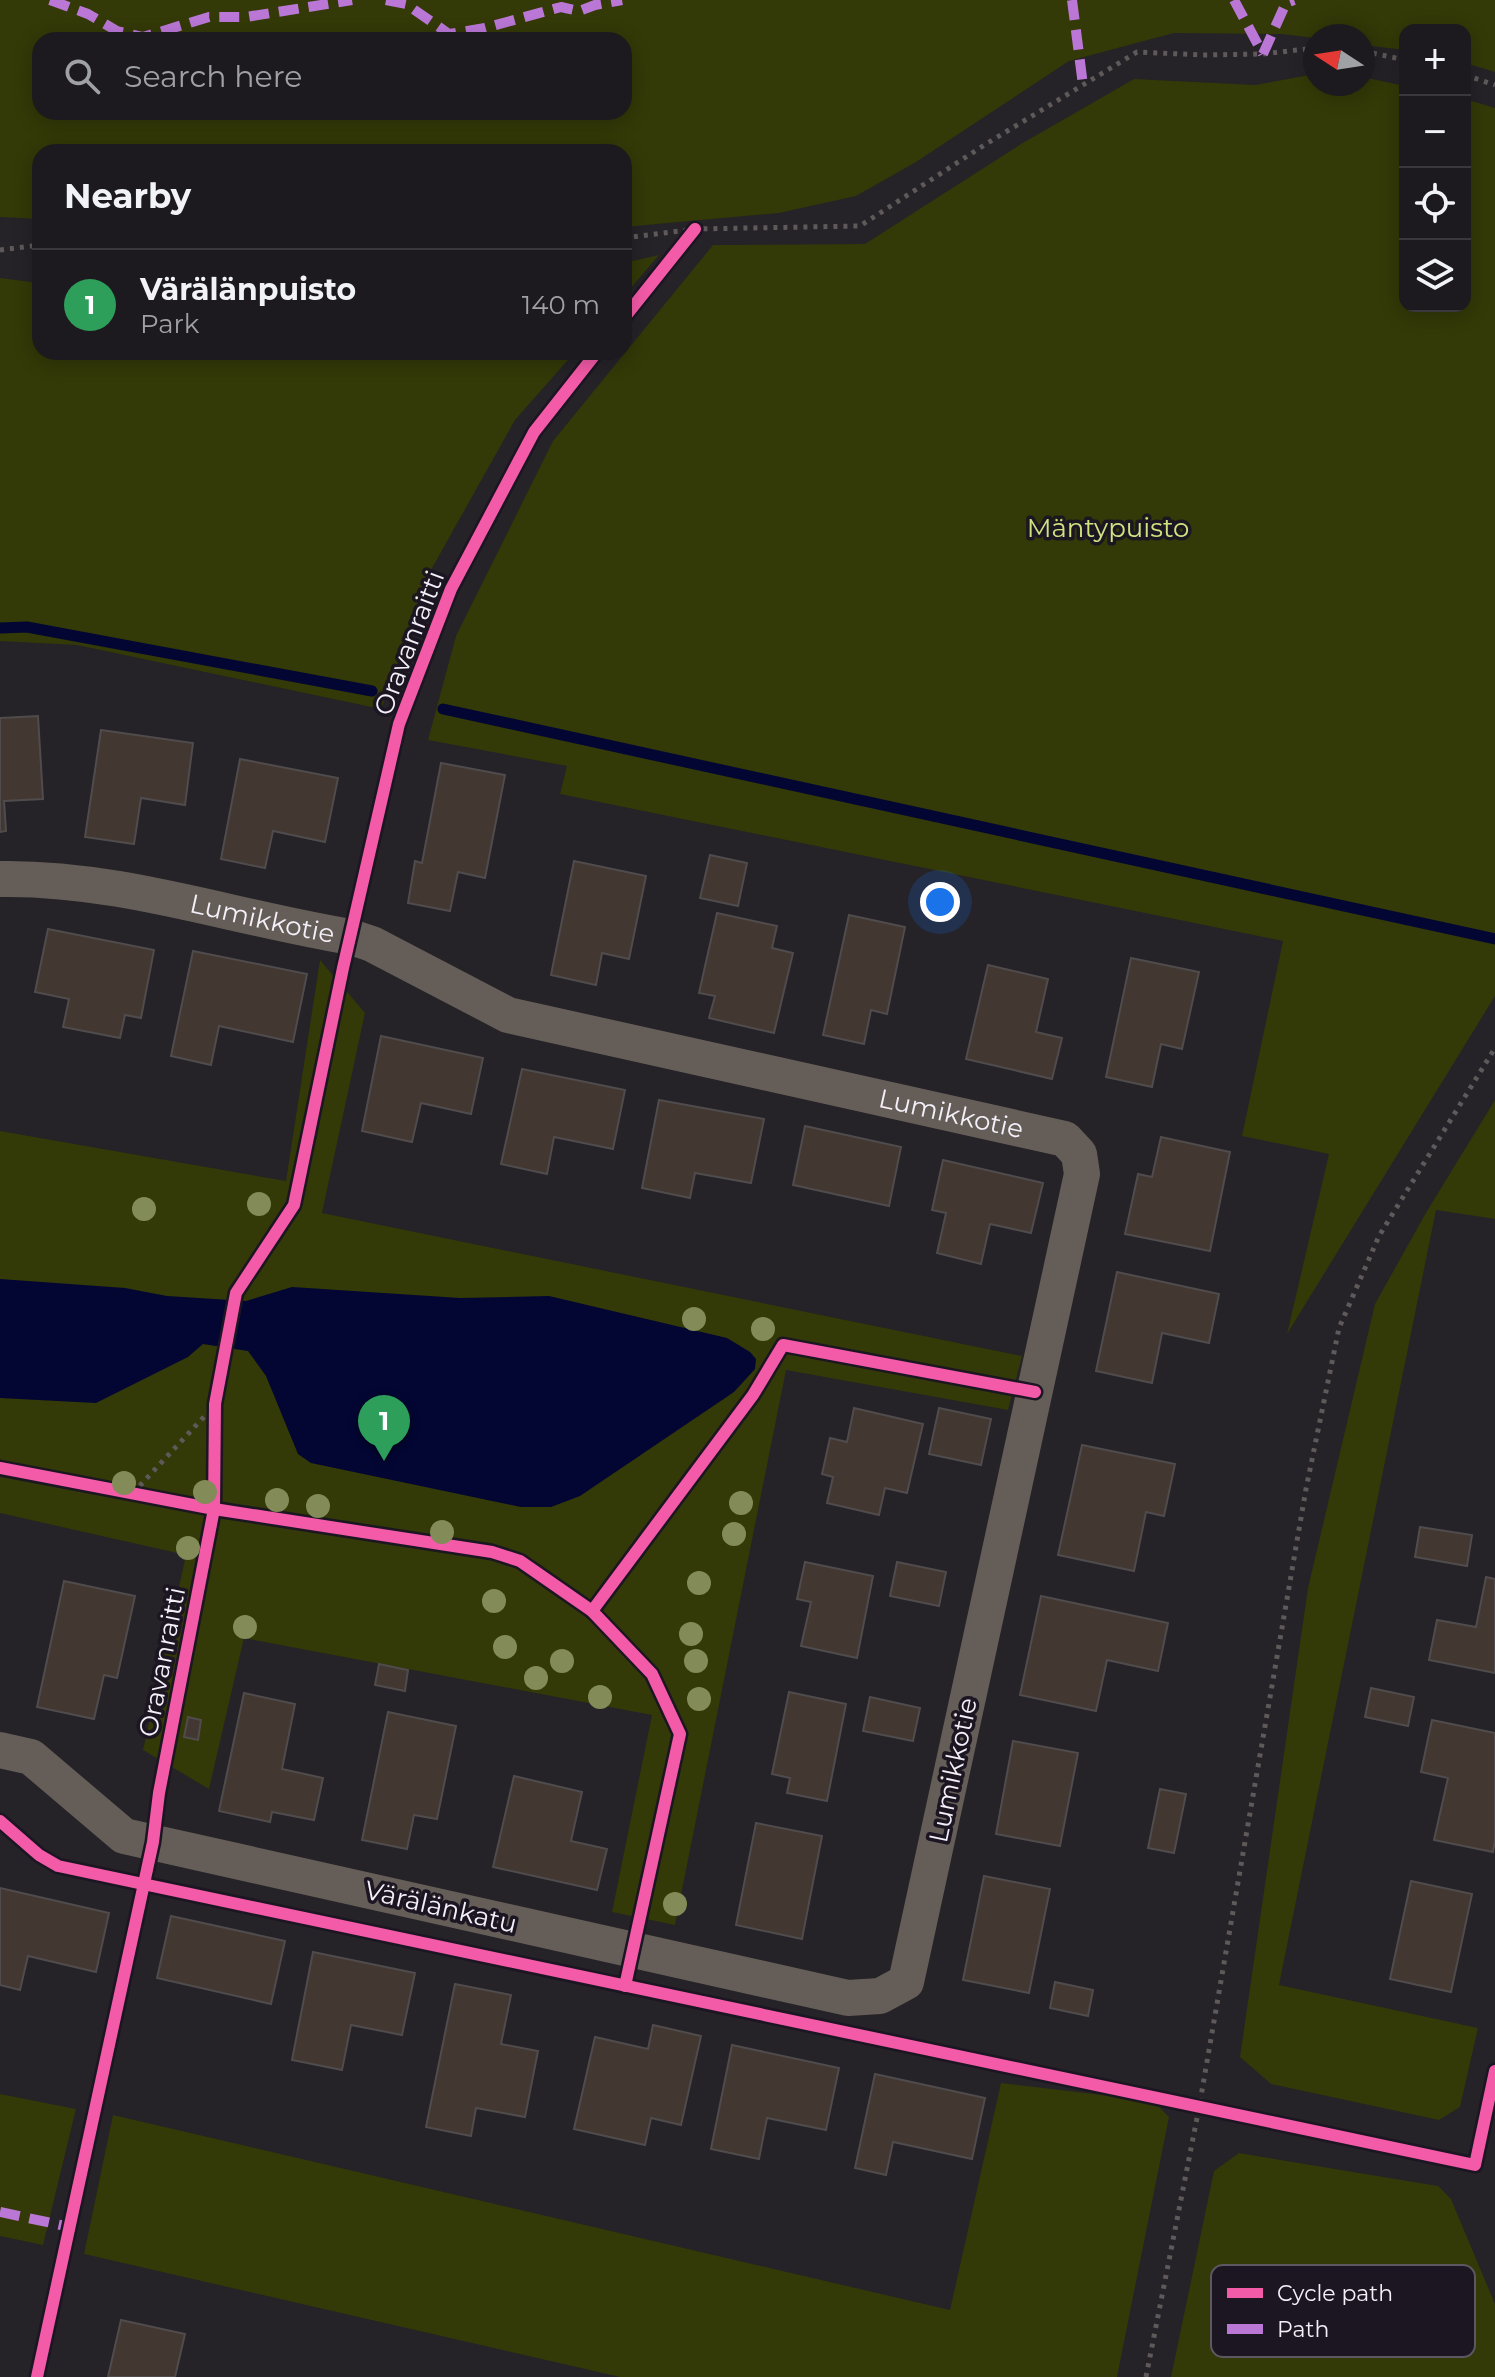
<!DOCTYPE html>
<meta charset="utf-8">
<style>
body{margin:0;font-family:Montserrat,sans-serif;background:#252327;color:#f1f3f6}
.controls{position:absolute;right:24px;top:24px;display:grid;overflow:hidden;border-radius:16px;box-shadow:0 4px 20px #0003}
.controls button{width:72px;height:72px;display:grid;place-items:center;padding:0;border:0;border-bottom:2px solid #3a383c;background:#1c1a1e;color:#f1f3f6;font:40px sans-serif}
.compass{position:absolute;left:1303px;top:24px;width:72px;height:72px;border-radius:50%;background:#1c1a1e;box-shadow:0 4px 20px #0003;rotate:282deg}
.you{position:absolute;left:940px;top:902px;width:28px;height:28px;margin:-20px;border:6px solid #fff;border-radius:50%;background:#1a73e8;box-shadow:0 0 0 12px #1a73e833}
.badge{display:grid;place-items:center;width:52px;height:52px;border-radius:50%;background:#ea580c;color:#fff;font-size:26px;font-weight:700}
.pin{position:absolute;translate:-50% -66px;filter:drop-shadow(0 2px 4px #0008)}
.pin::after{content:'';position:absolute;top:42px;width:28px;height:24px;background:inherit;clip-path:polygon(0 0,100% 0,50% 100%)}
.list{margin:0;padding:0;list-style:none}
h2{display:flex;justify-content:space-between;align-items:center;height:104px;margin:0;padding:0 32px;font-size:34px}
h2 small{font-size:26px;font-weight:400;color:#a0a1a4}
.list li{display:grid;grid-template-columns:52px 1fr auto;gap:24px;align-items:center;box-sizing:border-box;height:112px;padding:0 32px;border-top:2px solid #3a383c}
.list b{display:block;font-size:30px;white-space:nowrap}
.list p{margin:0;font-size:26px;white-space:nowrap;color:#a0a1a4}
.list em{font-size:26px;font-style:normal;color:#a0a1a4}
.icon{flex:none;width:44px;height:44px;fill:none;stroke:currentColor;stroke-width:2;stroke-linecap:round;stroke-linejoin:round}
.map{position:relative;flex:none;width:1495px;height:2377px;overflow:hidden}
.search{position:absolute;background:#1c1a1e;box-shadow:0 4px 20px #0003;left:32px;top:32px;width:600px;height:88px;display:flex;align-items:center;gap:20px;box-sizing:border-box;padding:0 28px;border-radius:24px;color:#a0a1a4;font-size:30px}
.panel{position:absolute;background:#1c1a1e;box-shadow:0 4px 20px #0003;left:32px;top:144px;width:600px;height:216px;border-radius:24px}
.map>svg:first-child{display:block}
</style>
<div class="map">
<svg width="1495" height="2377" viewBox="0 0 1495 2377">
<rect width="100%" height="100%" fill="#252228"/>
<g fill="#333907" fill-rule="evenodd">
<path d="M0 0H1495V72L1465 63V30H1405V50L1363 45V36H1315V38L1281 34 1174 33 1069 61 916 162 856 196 779 213 624 227V152H40V219L0 217ZM40 40H624V112H40Z"/>
<path d="M1315 74V84H1363V77L1405 86V306H1465V99L1495 108V996L1287 1334 1329 1154 1242 1136 1283 941 560 794 567 766 428 740 456 636 553 441 713 245 865 244 1021 144 1134 79 1255 85Z"/>
<path d="M659 255 624 296V263Z"/>
<path d="M0 278 40 283V352H575L515 420 431 570 381 709 77 645 0 641Z"/>
<path d="M320 960 365 1013 322 1213 1022 1356 1008 1410 786 1370 675 1925 612 1912 652 1715 244 1638 209 1789 143 1750 186 1555 0 1513V1131L286 1181Z"/>
<path d="M1495 1100V1219L1436 1210 1279 1985 1478 2028 1460 2107 1439 2120 1271 2084 1240 2057 1308 1588 1375 1304 1427 1211Z"/>
<path d="M1001 2083 1153 2101 1169 2117 1117 2377H620L84 2254 113 2115 950 2310Z"/>
<path d="M0 2094 76 2109 43 2245 0 2236Z"/>
<path d="M1239 2153 1438 2186 1451 2199 1495 2304V2377H1171L1214 2171Z"/>
</g>
<path fill="#030633" d="M0 1279 125 1288 167 1296 246 1301 292 1287 460 1298 549 1296 727 1338 750 1352 756 1359 755 1369 734 1392 580 1496 551 1507H521L311 1463 298 1454 266 1376 248 1351 203 1344 188 1357 96 1403 0 1398Z"/>
<g fill="none" stroke-linecap="round" stroke-linejoin="round">
<g stroke="#030633" stroke-width="11">
<path d="M0 628 27 627 372 691"/>
<path d="M443 709 1495 939"/>
</g>
</g>
<g fill="#423831" stroke="#504b4c" stroke-width="2">
<path d="M38 716 43 799 4 801 6 831 0 832V718Z"/>
<path d="M101 730 193 743 185 805 141 798 134 844 85 837Z"/>
<path d="M240 759 338 778 325 842 273 831 265 868 221 859Z"/>
<path d="M441 763 505 775 485 878 458 872 450 911 408 903 415 861 422 863Z"/>
<path d="M710 855 747 863 738 906 700 898Z"/>
<path d="M574 861 646 876 629 959 602 953 596 985 551 975Z"/>
<path d="M717 913 777 926 772 948 793 953 774 1033 709 1018 715 996 699 993Z"/>
<path d="M849 915 905 927 887 1014 871 1010 864 1044 823 1035Z"/>
<path d="M48 929 154 950 141 1018 125 1015 120 1038 63 1027 69 999 35 992Z"/>
<path d="M193 951 307 974 293 1042 219 1026 211 1065 171 1056Z"/>
<path d="M1131 958 1199 972 1182 1049 1161 1044 1152 1087 1106 1077Z"/>
<path d="M988 965 1048 979 1036 1032 1062 1038 1052 1079 966 1059Z"/>
<path d="M381 1036 483 1058 471 1114 421 1103 412 1142 362 1131Z"/>
<path d="M522 1069 625 1090 613 1149 554 1137 547 1174 501 1164Z"/>
<path d="M659 1100 764 1119 751 1183 695 1173 690 1198 642 1188Z"/>
<path d="M805 1126 901 1147 889 1206 793 1185Z"/>
<path d="M1161 1137 1230 1152 1210 1251 1125 1234 1138 1174 1152 1177Z"/>
<path d="M943 1160 1043 1183 1031 1233 990 1224 981 1264 937 1253 946 1213 932 1210Z"/>
<path d="M1117 1272 1219 1294 1209 1343 1162 1333 1152 1383 1096 1371Z"/>
<path d="M854 1408 923 1424 907 1493 885 1488 879 1515 827 1503 833 1477 822 1474 830 1438 847 1442Z"/>
<path d="M939 1408 991 1419 981 1465 929 1454Z"/>
<path d="M1082 1445 1175 1464 1164 1516 1146 1512 1134 1571 1058 1555Z"/>
<path d="M1420 1527 1472 1535 1467 1566 1415 1557Z"/>
<path d="M805 1562 873 1576 857 1658 801 1646 811 1602 797 1599Z"/>
<path d="M897 1562 946 1572 939 1606 890 1596Z"/>
<path d="M1486 1577 1495 1579V1673L1429 1660 1437 1620 1476 1627Z"/>
<path d="M64 1581 135 1596 117 1678 104 1675 94 1719 37 1707Z"/>
<path d="M1041 1596 1168 1623 1158 1671 1107 1660 1096 1711 1020 1695Z"/>
<path d="M379 1664 408 1670 405 1691 375 1685Z"/>
<path d="M1371 1688 1414 1697 1408 1726 1365 1717Z"/>
<path d="M789 1692 846 1704 827 1801 787 1793 790 1778 772 1774Z"/>
<path d="M244 1693 295 1704 282 1769 323 1778 314 1820 272 1812 270 1822 219 1811Z"/>
<path d="M870 1697 920 1708 913 1741 863 1731Z"/>
<path d="M388 1712 456 1726 437 1819 414 1815 407 1849 362 1840Z"/>
<path d="M188 1717 201 1720 198 1740 184 1737Z"/>
<path d="M1432 1720 1495 1733V1840L1493 1852 1434 1840 1448 1778 1421 1772Z"/>
<path d="M1013 1741 1078 1753 1060 1846 996 1834Z"/>
<path d="M514 1776 582 1792 571 1841 607 1849 597 1890 493 1867Z"/>
<path d="M1160 1789 1186 1794 1174 1853 1148 1848Z"/>
<path d="M756 1823 822 1836 802 1939 736 1925Z"/>
<path d="M984 1876 1050 1889 1029 1993 963 1980Z"/>
<path d="M1411 1881 1472 1894 1451 1992 1390 1979Z"/>
<path d="M0 1888 109 1913 96 1972 28 1956 20 1990 0 1985Z"/>
<path d="M171 1916 285 1941 271 2004 157 1978Z"/>
<path d="M313 1952 415 1973 402 2035 351 2025 342 2070 292 2060Z"/>
<path d="M1055 1982 1093 1990 1088 2016 1050 2008Z"/>
<path d="M455 1984 511 1995 501 2044 538 2051 525 2117 476 2108 471 2136 426 2127Z"/>
<path d="M653 2025 701 2036 681 2125 651 2118 645 2145 574 2129 595 2037 648 2049Z"/>
<path d="M732 2045 839 2068 826 2130 767 2118 759 2159 711 2149Z"/>
<path d="M875 2074 985 2098 972 2159 893 2142 886 2175 855 2168Z"/>
<path d="M121 2320 185 2334 175 2377H108Z"/>
</g>
<g fill="none" stroke-linecap="round" stroke-linejoin="round">
<g stroke="#5f5959" stroke-width="5" stroke-dasharray="4 6" stroke-linecap="butt">
<path d="M1363 51 1405 60"/>
<path d="M1465 75 1495 85"/>
<path d="M624 238 695 229 860 226 986 144 1137 52 1203 55 1263 54 1315 48"/>
<path d="M0 250 40 245"/>
<path d="M624 318 695 229"/>
<path d="M359 901 399 724 451 589 534 432 597 352"/>
<path d="M0 1468 214 1509 492 1552 520 1561 592 1611 652 1674 680 1734 641 1915"/>
<path d="M133 1493 215 1405"/>
<path d="M592 1611 753 1395 783 1345 999 1385"/>
<path d="M157 1806 214 1509 215 1404 236 1293 294 1205 342 973"/>
<path d="M1146 2377 1199 2108 1306 1489 1339 1328 1379 1236 1495 1048"/>
</g>
<path stroke="#655e58" stroke-width="36" id="s1" d="M0 879C120 877 234 918 351 937L372 944 508 1015 1065 1139 1079 1154 1082 1174 906 1982 880 1996 848 1998 124 1836 31 1757 0 1750"/>
<g stroke="#ba77d6" stroke-width="10" stroke-dasharray="20 10" stroke-linecap="butt">
<path d="M50 0 88 14 117 31 143 37 209 17H246L352 0"/>
<path d="M386 0 406 4 449 34 485 28 561 7 579 11 595 5 622 0"/>
<path d="M1072 0 1083 85"/>
<path d="M1234 0 1263 54"/>
<path d="M1263 54 1286 3 1294 0"/>
<path d="M0 2212 70 2227"/>
</g>
<g stroke="#1c1522" stroke-width="17">
<g id="cycleway">
<path d="M624 318 695 229"/>
<path d="M0 1468 214 1509 492 1552 520 1561 592 1611 652 1674 680 1734 625 1986"/>
<path d="M592 1611 753 1395 783 1345 1035 1392"/>
<path d="M0 1821 39 1855 58 1866 1475 2165 1495 2071"/>
<path d="M37 2377 153 1842 159 1793 214 1509 215 1404 236 1293 294 1205 343 968 399 724 451 589 534 432 597 352"/>
</g>
</g>
<use href="#cycleway" stroke="#f35aa7" stroke-width="12"/>
</g>
<g fill="#838c58">
<circle cx="259" cy="1204" r="12"/>
<circle cx="144" cy="1209" r="12"/>
<circle cx="694" cy="1319" r="12"/>
<circle cx="763" cy="1329" r="12"/>
<circle cx="124" cy="1483" r="12"/>
<circle cx="205" cy="1492" r="12"/>
<circle cx="277" cy="1500" r="12"/>
<circle cx="741" cy="1503" r="12"/>
<circle cx="318" cy="1506" r="12"/>
<circle cx="442" cy="1532" r="12"/>
<circle cx="734" cy="1534" r="12"/>
<circle cx="188" cy="1548" r="12"/>
<circle cx="699" cy="1583" r="12"/>
<circle cx="494" cy="1601" r="12"/>
<circle cx="245" cy="1627" r="12"/>
<circle cx="691" cy="1634" r="12"/>
<circle cx="505" cy="1647" r="12"/>
<circle cx="562" cy="1661" r="12"/>
<circle cx="696" cy="1661" r="12"/>
<circle cx="536" cy="1678" r="12"/>
<circle cx="600" cy="1697" r="12"/>
<circle cx="699" cy="1699" r="12"/>
<circle cx="675" cy="1904" r="12"/>
</g>
<g text-anchor="middle" stroke-width="7" stroke-linejoin="round" paint-order="stroke">
<g font-size="26" fill="#d0e37f" stroke="#1c1522">
<text x="1108" y="537">Mäntypuisto</text>
</g>
<g font-size="26" fill="#f4f0f9" stroke="#1c1522">
<text transform="translate(409 643) rotate(-69)" y="9">Oravanraitti</text>
<text dy="9" stroke="none"><textPath href="#s1" startOffset="266">Lumikkotie</textPath></text>
<text dy="9" stroke="none"><textPath href="#s1" startOffset="986">Lumikkotie</textPath></text>
<text transform="translate(162 1662) rotate(-79)" y="9">Oravanraitti</text>
<text transform="translate(953 1770) rotate(-78)" y="9">Lumikkotie</text>
<text transform="translate(441 1907) rotate(13)" y="9">Värälänkatu</text>
</g>
</g>
<rect x="1211" y="2265" width="264" height="92" rx="12" fill="#1c1522" stroke="#5d5762" stroke-width="2"/>
<rect x="1227" y="2288" width="36" height="10" fill="#f35aa7"/>
<rect x="1227" y="2324" width="36" height="10" fill="#ba77d6"/>
<g font-size="22" fill="#f4f0f9">
<text x="1277" y="2301">Cycle path</text>
<text x="1277" y="2337">Path</text>
</g>
</svg>
<div class="controls">
<button>+</button>
<button>−</button>
<button><svg class="icon" aria-label="locate" viewBox="0 0 24 24"><circle cx="12" cy="12" r="6"/><path d="M12 2v4M12 18v4M2 12h4M18 12h4"/></svg></button>
<button><svg class="icon" aria-label="layers" viewBox="0 0 24 24"><path d="M12 4l9 5-9 5-9-5zM3 14l9 5 9-5"/></svg></button>
</div>
<svg class="compass" viewBox="-18 -18 36 36"><path d="M0-13l5 13h-10z" fill="#e53935"/><path d="M0 13l5-13h-10z" fill="#a0a1a4"/></svg>
<div class="you"></div>
<div class="pin badge" style="left:384px;top:1461px;background:#2e9e5b">1</div>
<div class="search"><svg class="icon" aria-label="search" viewBox="0 0 24 24"><circle cx="10" cy="10" r="6"/><path d="M15 15l6 6"/></svg>Search here</div>
<section class="panel">
<h2>Nearby<small></small></h2>
<ul class="list">
<li><span class="badge" style="background:#2e9e5b">1</span><div><b>Värälänpuisto</b><p>Park</p></div><em>140 m</em></li>
</ul>
</section>
</div>
